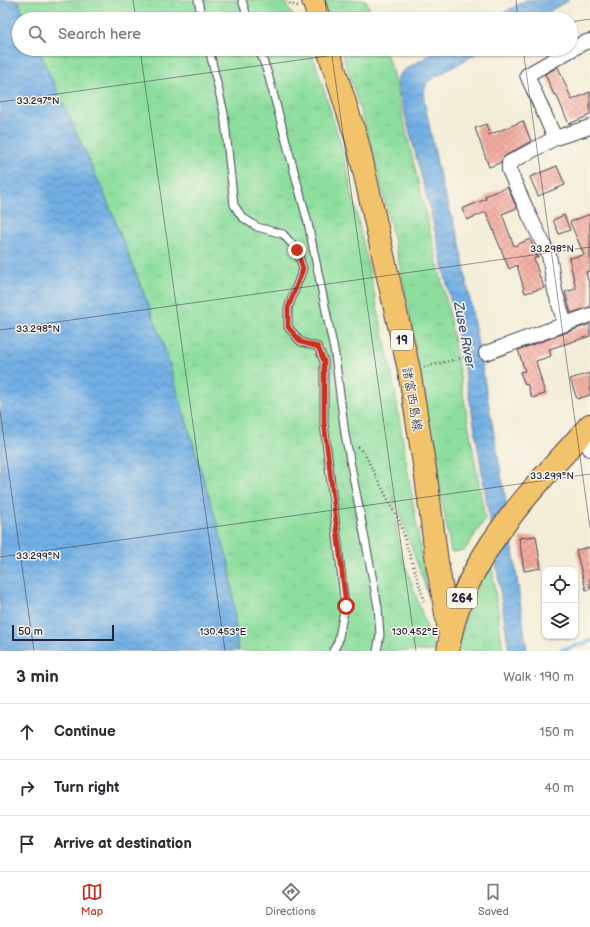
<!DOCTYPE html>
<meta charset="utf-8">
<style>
body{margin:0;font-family:"Balsamiq Sans","Klee One",sans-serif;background:#f7f7f7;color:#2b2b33}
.controls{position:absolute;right:12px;bottom:12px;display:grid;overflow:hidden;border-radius:8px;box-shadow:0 1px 3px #0004}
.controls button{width:36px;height:36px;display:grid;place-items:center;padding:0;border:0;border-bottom:1px solid #e1e1e2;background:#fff;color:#2b2b33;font:20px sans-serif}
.scale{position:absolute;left:12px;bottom:10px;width:102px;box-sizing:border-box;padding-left:4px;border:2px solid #22223b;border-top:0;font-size:11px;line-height:14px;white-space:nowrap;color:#22223b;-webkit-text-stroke:3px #fbf7ec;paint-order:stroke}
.stop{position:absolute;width:12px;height:12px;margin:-9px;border:3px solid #c8321e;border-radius:50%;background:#fff}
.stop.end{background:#c8321e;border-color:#fff;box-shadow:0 1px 4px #0008}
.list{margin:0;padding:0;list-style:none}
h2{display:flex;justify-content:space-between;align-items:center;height:52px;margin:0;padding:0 16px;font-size:17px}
h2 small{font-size:13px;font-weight:400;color:#7c7c81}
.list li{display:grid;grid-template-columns:26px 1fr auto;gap:12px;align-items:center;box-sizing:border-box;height:56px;padding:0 16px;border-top:1px solid #e1e1e2}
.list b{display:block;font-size:15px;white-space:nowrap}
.list em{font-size:13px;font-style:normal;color:#7c7c81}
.icon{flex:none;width:22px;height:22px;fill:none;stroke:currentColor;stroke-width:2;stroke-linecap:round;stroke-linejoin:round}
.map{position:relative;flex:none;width:590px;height:651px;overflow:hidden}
.search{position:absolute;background:#fff;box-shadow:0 1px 3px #0004;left:12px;right:12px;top:12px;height:44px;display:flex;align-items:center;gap:10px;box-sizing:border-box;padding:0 14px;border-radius:22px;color:#7c7c81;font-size:15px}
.sheet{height:220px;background:#fff}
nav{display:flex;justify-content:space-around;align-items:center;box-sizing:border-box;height:56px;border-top:1px solid #e1e1e2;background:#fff;font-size:11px;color:#7c7c81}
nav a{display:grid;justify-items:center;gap:2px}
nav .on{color:#c8321e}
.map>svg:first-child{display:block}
</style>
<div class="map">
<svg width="590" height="651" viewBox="0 0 590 651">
<defs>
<pattern id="grass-tufts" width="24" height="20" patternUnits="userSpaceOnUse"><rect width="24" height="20" fill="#8dde9e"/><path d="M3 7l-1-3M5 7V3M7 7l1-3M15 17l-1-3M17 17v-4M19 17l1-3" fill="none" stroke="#79be89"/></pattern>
<pattern id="water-waves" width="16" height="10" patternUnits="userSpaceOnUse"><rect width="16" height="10" fill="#72afe4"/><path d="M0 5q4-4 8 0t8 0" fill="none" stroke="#5d8eba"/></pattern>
<pattern id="building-cross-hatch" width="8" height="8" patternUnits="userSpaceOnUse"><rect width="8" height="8" fill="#f3aa9e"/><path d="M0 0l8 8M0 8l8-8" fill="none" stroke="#d09289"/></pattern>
</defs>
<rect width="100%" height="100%" fill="#fbf7ec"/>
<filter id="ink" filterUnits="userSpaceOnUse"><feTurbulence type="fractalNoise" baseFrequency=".025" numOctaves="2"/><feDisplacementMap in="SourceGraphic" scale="8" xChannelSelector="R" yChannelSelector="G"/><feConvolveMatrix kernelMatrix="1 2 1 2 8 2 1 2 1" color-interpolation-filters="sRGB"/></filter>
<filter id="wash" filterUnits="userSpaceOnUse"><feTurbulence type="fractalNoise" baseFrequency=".012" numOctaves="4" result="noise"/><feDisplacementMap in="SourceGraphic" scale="16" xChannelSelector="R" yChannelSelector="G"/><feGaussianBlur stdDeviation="0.9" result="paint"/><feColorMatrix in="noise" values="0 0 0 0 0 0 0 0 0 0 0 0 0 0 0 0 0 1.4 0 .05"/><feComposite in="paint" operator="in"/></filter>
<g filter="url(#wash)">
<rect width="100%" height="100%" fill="#f3edd7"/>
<g fill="url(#grass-tufts)" stroke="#58806c">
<path d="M18 0H283L295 19H25Z"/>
<path d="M323 0H366L373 19H330Z"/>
<path d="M38 49H311L343 151 392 375 428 594 393 495 399 547 435 651H238L230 567 162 340 106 198Z"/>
<path d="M341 49H384L391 67 448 308 485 519 464 551 451 552 403 280 374 155Z"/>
<path d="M491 560 503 651H456L470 602Z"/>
</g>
<g fill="url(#water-waves)" stroke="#4a6890">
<path d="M0 0H18L25 19H19V49H38L106 198 162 340 230 567 238 651H0Z"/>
<path d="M526 0H569L536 19H493Z"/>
<path d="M440 49H484L427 82 423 95 441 182 459 239 507 507 527 651H509C492 537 476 422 452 308 437 233 417 159 397 85V78L404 70Z"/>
</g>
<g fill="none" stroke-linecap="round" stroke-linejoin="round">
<path stroke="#72afe4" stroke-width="4" d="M560 651 590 641"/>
</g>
<g id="blocks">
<g fill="url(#building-cross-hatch)">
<path d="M558 67 572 100 590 92V115L569 124 556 94 554 95 545 74Z"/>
<path d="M523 121 531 141 505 156 502 159 500 163 489 167 475 128 486 124 489 135Z"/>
<path d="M557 166 565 185 538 196 530 177Z"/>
<path d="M507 187 517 208 502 214 514 246 530 239 538 257 534 258 540 278H541L544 288 525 293 517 265 509 269 486 212 467 220 462 209 486 199 485 196Z"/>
<path d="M590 214V271L586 272 590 288V307L571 313 565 292 576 289 569 258 584 255 570 222Z"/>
<path d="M564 215 570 230 559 234 553 220Z"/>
<path d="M590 324V336L549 349 551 356 536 361 545 394 532 398 527 384 525 385 520 372 525 371 518 350Z"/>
<path d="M590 373V395L577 399 570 379Z"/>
<path d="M536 536 541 568 524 571 519 538Z"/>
<path d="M590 547V589L586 590 576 550Z"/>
</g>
</g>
</g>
<g filter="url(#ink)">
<use href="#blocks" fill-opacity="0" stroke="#414052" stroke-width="1"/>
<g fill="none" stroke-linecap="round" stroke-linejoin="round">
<g stroke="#414052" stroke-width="9">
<g id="service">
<path d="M198 0 202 19"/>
<path d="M242 0 248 19"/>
<path d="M209 49 224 113 234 205 242 217 257 227 283 234 297 250 303 269 288 308V327L301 342 318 347 324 361V423L345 606 338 642 333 651"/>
<path d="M259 49 268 74 308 223 335 355 345 434 378 607 380 635 377 651"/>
</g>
</g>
<g stroke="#414052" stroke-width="16">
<g id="minor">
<path d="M555 138 527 75 583 43 590 41"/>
<path d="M565 324 555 291 549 255 529 215 509 170V163L555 138 590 127"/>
<path d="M486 353 590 315"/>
<path d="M583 433 590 449"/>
</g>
</g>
<g stroke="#414052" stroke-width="24">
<g id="primary">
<path d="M313 0 319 19"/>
<path d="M328 49 358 144 409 370 426 476 437 562 450 636"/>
</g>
</g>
<g stroke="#414052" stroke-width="24">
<path id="trunk" d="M448 651C460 559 532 491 590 425"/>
</g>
<g stroke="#414052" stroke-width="2.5" stroke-dasharray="1 3" stroke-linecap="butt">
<path d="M287 0 290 4 298 6"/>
<path d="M424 367 474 355"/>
<path d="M358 447 364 453 399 521 425 603"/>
</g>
<use href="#service" stroke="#fff" stroke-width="7"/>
<use href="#minor" stroke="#fff" stroke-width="14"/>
<use href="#primary" stroke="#f2c36a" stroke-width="22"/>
<use href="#trunk" stroke="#f2c36a" stroke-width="22"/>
</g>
</g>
<g fill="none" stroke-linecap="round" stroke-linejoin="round" filter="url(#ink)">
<path stroke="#c8321e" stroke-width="5" d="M297 250 303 269 288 308V327L301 342 318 347 324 361V422L346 606"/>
</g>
<path fill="none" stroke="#22223b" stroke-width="1" stroke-opacity="0.45" d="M133 0 136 19M325 0 327 19M516 0 518 19M571 22 590 19M140 49 225 651M331 49 416 651M523 49 590 528M0 102 377 49M0 330 590 247M0 411 34 651M0 557 590 474"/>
<g text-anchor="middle" stroke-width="3" stroke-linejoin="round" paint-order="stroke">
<g fill="#fbf7ec" stroke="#636270" stroke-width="1">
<rect x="391" y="330" width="22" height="20" rx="3"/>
<rect x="447" y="588" width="30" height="20" rx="3"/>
</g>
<g font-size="12" font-weight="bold" fill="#22223b">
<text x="402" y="344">19</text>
<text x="462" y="602">264</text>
</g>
<g font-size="13" fill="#22223b" stroke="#fbf7ec">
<text transform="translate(413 399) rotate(80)" y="5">諸富西島線</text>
</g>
<g font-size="14" font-style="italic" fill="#425a7f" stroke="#fbf7ec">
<text transform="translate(465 335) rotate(79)" y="5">Zuse River</text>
</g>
</g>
<g font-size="10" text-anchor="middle" fill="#22223b" stroke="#fbf7ec" stroke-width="3" stroke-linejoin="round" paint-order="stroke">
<text x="38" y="104">33.297°N</text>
<text x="552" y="252">33.298°N</text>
<text x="38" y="332">33.298°N</text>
<text x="552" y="479">33.299°N</text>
<text x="38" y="559">33.299°N</text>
<text x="223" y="635">130.453°E</text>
<text x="415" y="635">130.452°E</text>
</g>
</svg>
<div class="controls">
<button><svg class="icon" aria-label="locate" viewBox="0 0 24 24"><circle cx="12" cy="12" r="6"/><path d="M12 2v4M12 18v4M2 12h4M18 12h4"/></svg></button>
<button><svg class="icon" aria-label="layers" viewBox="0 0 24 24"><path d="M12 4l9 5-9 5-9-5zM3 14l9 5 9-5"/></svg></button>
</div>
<div class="scale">50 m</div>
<div class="stop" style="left:346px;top:606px"></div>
<div class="stop end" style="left:297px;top:250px"></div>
<div class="search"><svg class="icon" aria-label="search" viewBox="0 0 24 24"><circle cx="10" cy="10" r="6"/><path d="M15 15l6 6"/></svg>Search here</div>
</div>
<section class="sheet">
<h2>3 min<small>Walk · 190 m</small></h2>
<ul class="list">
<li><svg class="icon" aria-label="ahead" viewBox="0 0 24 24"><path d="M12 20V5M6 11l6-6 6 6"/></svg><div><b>Continue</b></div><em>150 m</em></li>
<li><svg class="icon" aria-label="right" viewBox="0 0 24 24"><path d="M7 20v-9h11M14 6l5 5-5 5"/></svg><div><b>Turn right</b></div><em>40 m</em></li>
<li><svg class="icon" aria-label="arrive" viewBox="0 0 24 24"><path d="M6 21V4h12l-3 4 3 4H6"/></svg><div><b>Arrive at destination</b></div></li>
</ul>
</section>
<nav>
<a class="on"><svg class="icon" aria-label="map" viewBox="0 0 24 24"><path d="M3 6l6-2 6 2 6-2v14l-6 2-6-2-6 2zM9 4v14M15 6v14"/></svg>Map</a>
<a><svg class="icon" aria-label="directions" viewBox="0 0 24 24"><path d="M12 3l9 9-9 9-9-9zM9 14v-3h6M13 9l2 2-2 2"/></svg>Directions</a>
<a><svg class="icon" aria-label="saved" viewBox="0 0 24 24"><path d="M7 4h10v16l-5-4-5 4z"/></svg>Saved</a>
</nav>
